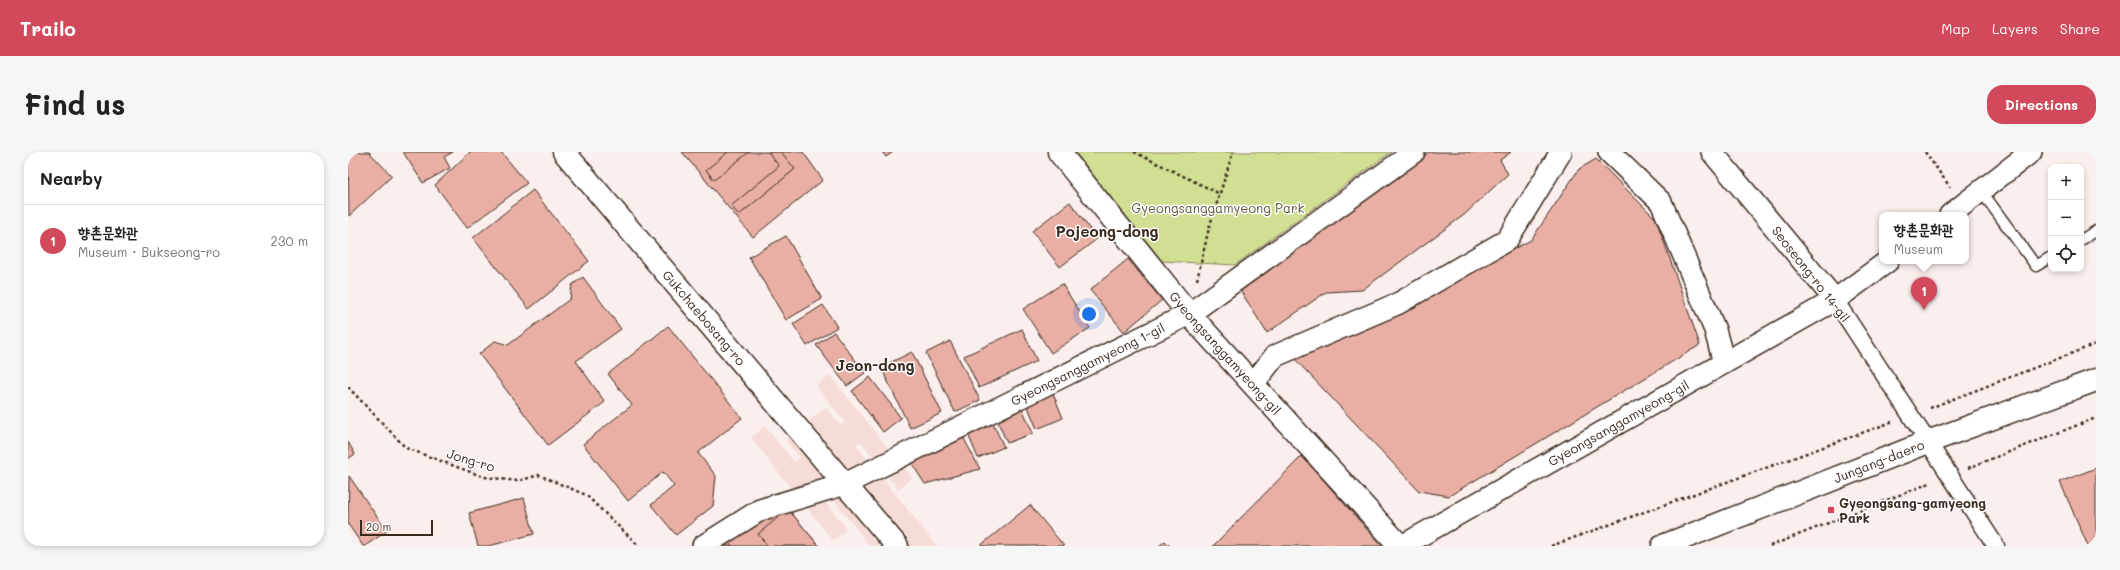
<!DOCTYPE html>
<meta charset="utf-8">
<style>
body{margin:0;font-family:Mali,"Poor Story",sans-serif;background:#f6f6f6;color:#222}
.controls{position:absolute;right:12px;top:12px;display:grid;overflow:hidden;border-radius:8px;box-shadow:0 2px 6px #0003}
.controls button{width:36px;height:36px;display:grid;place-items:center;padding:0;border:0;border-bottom:1px solid #e0e0e0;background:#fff;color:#222;font:20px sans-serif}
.scale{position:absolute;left:12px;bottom:10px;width:73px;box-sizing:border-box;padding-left:4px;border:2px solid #3b2a1e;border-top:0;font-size:11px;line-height:14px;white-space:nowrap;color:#3b2a1e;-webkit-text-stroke:3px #fff;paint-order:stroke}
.you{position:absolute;left:741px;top:162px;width:14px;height:14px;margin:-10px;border:3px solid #fff;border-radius:50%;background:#1a73e8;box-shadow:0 0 0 6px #1a73e833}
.badge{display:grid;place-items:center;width:26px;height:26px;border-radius:50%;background:#d1495b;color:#fff;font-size:13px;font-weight:700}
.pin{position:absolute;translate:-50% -33px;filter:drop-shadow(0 1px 2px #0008)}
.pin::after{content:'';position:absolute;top:21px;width:14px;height:12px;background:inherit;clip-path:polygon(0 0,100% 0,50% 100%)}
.popup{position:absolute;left:1531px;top:60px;width:90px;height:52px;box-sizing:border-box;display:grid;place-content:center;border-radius:8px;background:#fff;filter:drop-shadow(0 1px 3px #0005);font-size:13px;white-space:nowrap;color:#767676}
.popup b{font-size:15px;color:#222}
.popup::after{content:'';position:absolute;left:50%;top:100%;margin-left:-8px;border:8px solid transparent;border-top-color:#fff}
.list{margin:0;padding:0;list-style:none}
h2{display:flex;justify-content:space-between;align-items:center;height:52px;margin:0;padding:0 16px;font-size:17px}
h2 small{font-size:13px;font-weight:400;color:#767676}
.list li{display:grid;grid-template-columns:26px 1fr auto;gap:12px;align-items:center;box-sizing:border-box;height:72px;padding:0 16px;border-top:1px solid #e0e0e0}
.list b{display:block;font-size:15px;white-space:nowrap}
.list p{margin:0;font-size:13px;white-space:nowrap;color:#767676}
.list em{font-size:13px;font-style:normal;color:#767676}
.icon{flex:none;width:22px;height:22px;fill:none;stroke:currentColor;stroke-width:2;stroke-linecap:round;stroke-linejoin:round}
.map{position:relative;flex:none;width:1748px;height:394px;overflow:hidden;border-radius:16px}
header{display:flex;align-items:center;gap:24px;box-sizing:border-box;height:56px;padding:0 20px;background:#d1495b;color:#fff}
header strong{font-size:19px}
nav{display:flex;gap:22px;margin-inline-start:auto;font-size:14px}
.intro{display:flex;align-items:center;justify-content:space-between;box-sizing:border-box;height:96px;padding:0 24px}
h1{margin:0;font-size:28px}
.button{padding:10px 18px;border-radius:16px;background:#d1495b;color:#fff;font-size:14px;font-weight:700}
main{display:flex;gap:24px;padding:0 24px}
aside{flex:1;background:#fff;border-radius:16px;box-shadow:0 2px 6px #0003}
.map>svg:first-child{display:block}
</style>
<header>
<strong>Trailo</strong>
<nav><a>Map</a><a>Layers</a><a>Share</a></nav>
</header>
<div class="intro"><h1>Find us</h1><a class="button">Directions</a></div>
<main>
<aside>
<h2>Nearby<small></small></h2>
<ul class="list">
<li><span class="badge">1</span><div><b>향촌문화관</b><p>Museum · Bukseong-ro</p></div><em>230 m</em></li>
</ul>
</aside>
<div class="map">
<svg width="1748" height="394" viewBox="0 0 1748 394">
<rect width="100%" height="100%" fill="#fbefed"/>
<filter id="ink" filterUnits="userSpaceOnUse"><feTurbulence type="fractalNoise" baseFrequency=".025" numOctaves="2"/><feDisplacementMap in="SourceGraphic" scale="8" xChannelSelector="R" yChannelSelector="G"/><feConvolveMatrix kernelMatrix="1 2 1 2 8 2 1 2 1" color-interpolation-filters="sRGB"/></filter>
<g filter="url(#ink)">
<path fill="#f6dcd7" d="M482 223 564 326 550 337 513 290 508 293 589 394H522L468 326 462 331 499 377 485 389 403 286 417 274 446 310 452 306 437 288 478 255 493 273 497 270 468 234Z"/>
<path fill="#d1df93" stroke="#868458" d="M727 0H1043L887 113 814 109Z"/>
<g fill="#e9afa5" stroke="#3b2a1e">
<path d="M0 0H21L44 24 1 64Z"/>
<path d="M55 0H105L96 5 102 16 75 31Z"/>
<path d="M122 0H153L179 31 119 76 87 33Z"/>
<path d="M334 0H455L475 28 405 85Z"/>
<path d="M380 0H401L366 28 358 18Z"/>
<path d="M420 0H433L447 17 391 63 383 54 431 14Z"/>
<path d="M534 0H545L538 5Z"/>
<path d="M1081 0H1163L1152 8 1160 22 1116 63 1014 138 978 140 919 181 892 138Z"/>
<path d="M1248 7 1308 67 1352 193 1101 344 1071 339 947 207 1183 88 1231 17Z"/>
<path d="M185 38 241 109 181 157 125 86Z"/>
<path d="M722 50 749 87 712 115 684 79Z"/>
<path d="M438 84 474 147 438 168 401 105Z"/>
<path d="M780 107 814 148 776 180 742 138Z"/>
<path d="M235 125 273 177 228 209 257 250 200 293 131 202 147 189 160 193 222 147 224 133Z"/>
<path d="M714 132 742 176 703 201 675 157Z"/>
<path d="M475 153 489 175 459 194 445 172Z"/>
<path d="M320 174 394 266 350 301 368 324 365 354 328 383 303 353 326 334 315 320 280 349 235 292 284 253 260 222Z"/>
<path d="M674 177 689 209 631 236 616 204Z"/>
<path d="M486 180 517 221 499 234 468 193Z"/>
<path d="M602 189 632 248 607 260 578 201Z"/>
<path d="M564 200 594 261 562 276 533 215Z"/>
<path d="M522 225 553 266 535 280 504 239Z"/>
<path d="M704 239 715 266 689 277 678 250Z"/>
<path d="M673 254 685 281 659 291 648 265Z"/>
<path d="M644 269 656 295 630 306 619 280Z"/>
<path d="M613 281 632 317 577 332 561 307Z"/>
<path d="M0 290 7 302 0 307Z"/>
<path d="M954 304 1034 394H865Z"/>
<path d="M1748 316V392L1740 394 1712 330Z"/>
<path d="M1 324 39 379 17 394H15L0 372Z"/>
<path d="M176 346 186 382 141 394H130L121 361Z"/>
<path d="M682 353 716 394H632Z"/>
<path d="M440 357 471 394H365L372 388Z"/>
<path d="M440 357 471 394H420L410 382Z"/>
<path d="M380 389 384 394H374Z"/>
<path d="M817 389 822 394H811Z"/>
</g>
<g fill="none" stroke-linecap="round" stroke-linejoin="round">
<g stroke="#3b2a1e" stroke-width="13">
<g id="service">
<path d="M1634 40 1688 114 1703 105"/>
<path d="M1733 88 1748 79"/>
</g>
</g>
<g stroke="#3b2a1e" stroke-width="19">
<path id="pedestrian" d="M1487 148 1648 394"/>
</g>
<g stroke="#3b2a1e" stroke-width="24">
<g id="minor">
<path d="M1261 0 1313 50 1367 178 1376 211"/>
<path d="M1364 0 1487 148"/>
<path d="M1602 63 1683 0"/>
<path d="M905 232 927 204 1051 151 1159 88 1213 0"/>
<path id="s1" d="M355 394 412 358 497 332 841 162 1066 0"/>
<path id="s2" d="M1054 394 1487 148 1540 109"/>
</g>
</g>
<g stroke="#3b2a1e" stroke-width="25">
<g id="tertiary">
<path id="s3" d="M711 0 841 162 1052 394"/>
</g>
</g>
<g stroke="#3b2a1e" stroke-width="25">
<g id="secondary">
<path id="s4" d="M216 0 549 394"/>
<path id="s5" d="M1315 394 1580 290 1748 228"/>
</g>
</g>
<g stroke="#3b2a1e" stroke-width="2.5" stroke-dasharray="3 3" stroke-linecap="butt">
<path d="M786 0 872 42"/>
<path d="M1577 0 1602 35"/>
<path d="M849 128 861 76 885 0"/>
<path d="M0 235 58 296 136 325 170 329 191 323 238 343 291 394"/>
<path d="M1582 256 1748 192"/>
<path d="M1620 316 1748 266"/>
<path d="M1203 394 1544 270"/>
<path d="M1422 394 1582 331"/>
</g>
<use href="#service" stroke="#fff" stroke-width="10"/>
<use href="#pedestrian" stroke="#fff" stroke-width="16"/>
<use href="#minor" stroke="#fff" stroke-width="21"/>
<use href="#tertiary" stroke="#fff" stroke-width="22"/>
<use href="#secondary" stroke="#fff" stroke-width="22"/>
</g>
</g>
<rect fill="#d1495b" stroke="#fff" stroke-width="1.5" x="1479" y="354" width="8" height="8" rx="2"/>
<g text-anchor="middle" stroke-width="3" stroke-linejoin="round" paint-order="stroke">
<g font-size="13" fill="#60573b" stroke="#fff">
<text x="870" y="61">Gyeongsanggamyeong Park</text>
</g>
<g font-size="13" fill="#3b2a1e" stroke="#fff">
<text transform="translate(1463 122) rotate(52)" y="5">Seoseong-ro 14-gil</text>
<text dy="5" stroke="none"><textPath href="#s4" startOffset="217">Gukchaebosang-ro</textPath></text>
<text dy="5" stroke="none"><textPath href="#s3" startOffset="261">Gyeongsanggamyeong-gil</textPath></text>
<text dy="5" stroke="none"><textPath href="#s1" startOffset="427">Gyeongsanggamyeong 1-gil</textPath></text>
<text dy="5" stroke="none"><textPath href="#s2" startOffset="249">Gyeongsanggamyeong-gil</textPath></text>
<text transform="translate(123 308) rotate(17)" y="5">Jong-ro</text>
<text dy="5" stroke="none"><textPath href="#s5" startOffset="232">Jungang-daero</textPath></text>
</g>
<g font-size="13" font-weight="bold" fill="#3b2a1e" stroke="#fff" text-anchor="start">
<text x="1491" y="356">Gyeongsang-gamyeong<tspan x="1491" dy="15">Park</tspan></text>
</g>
<g font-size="15" font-weight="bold" fill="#3b2a1e" stroke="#fff">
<text x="759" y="85">Pojeong-dong</text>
<text x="527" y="219">Jeon-dong</text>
</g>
</g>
</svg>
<div class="controls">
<button>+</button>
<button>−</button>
<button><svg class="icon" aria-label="locate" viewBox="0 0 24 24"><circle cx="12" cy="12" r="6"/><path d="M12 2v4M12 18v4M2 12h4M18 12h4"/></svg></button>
</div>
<div class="scale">20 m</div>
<div class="you"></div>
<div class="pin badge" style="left:1576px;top:158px">1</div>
<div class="popup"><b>향촌문화관</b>Museum</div>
</div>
</main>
